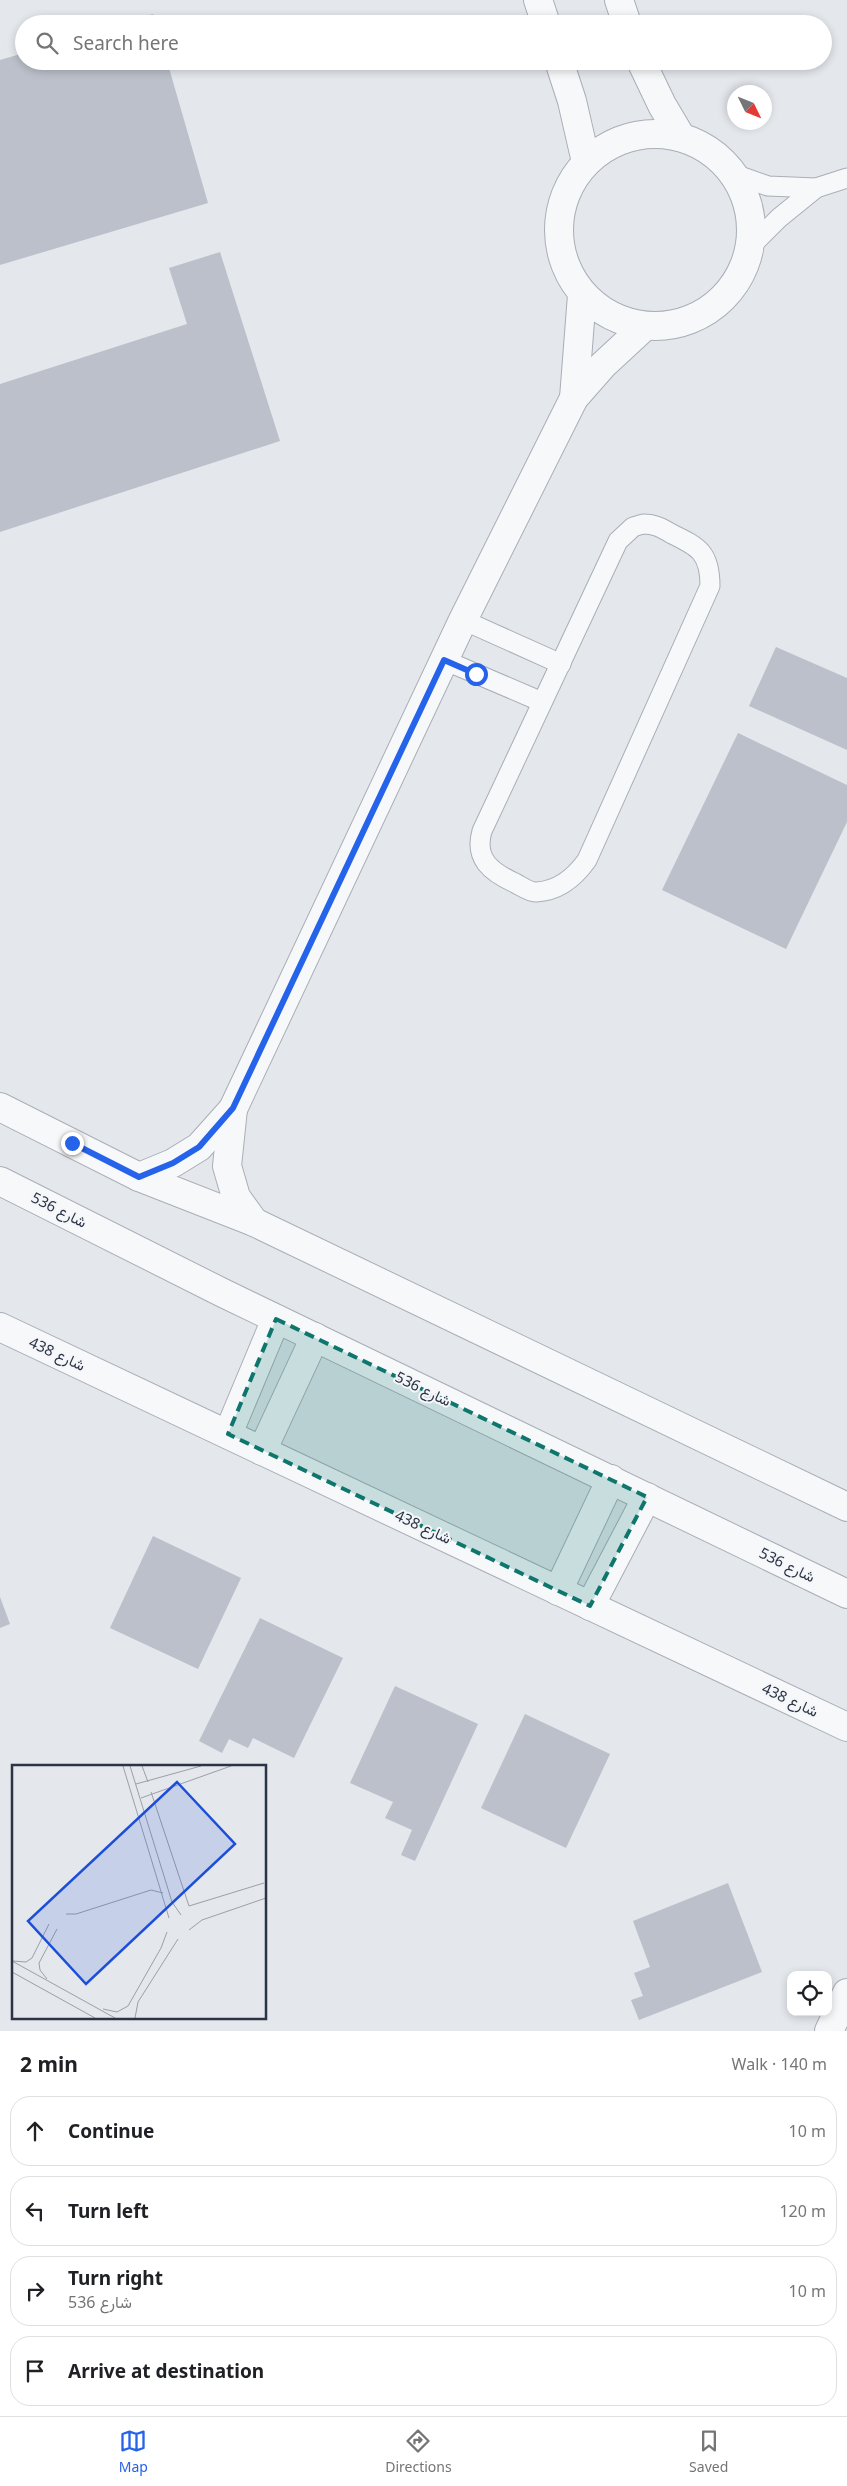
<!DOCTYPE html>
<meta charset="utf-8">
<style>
body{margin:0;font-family:"Noto Sans",Vazirmatn,sans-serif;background:#f6f6f6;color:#202124}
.controls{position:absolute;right:15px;bottom:15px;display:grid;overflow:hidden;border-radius:10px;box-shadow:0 2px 8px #0003}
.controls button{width:45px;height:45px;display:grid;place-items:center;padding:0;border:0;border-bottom:1px solid #e0e0e0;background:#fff;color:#202124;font:25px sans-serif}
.compass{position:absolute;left:727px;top:85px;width:45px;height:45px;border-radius:50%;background:#fff;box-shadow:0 2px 8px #0003;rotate:133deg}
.stop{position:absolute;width:15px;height:15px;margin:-11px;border:4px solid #2563eb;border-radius:50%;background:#fff}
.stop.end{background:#2563eb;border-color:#fff;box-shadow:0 1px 5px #0008}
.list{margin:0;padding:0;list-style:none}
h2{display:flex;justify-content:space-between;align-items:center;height:65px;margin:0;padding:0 20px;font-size:21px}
h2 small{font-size:16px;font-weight:400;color:#757577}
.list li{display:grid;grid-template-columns:32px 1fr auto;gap:15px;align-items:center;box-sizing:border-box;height:70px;margin:0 10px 10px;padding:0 10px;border:1px solid #e0e0e0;border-radius:20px}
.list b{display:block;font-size:19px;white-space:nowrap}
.list p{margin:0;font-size:16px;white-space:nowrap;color:#757577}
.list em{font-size:16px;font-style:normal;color:#757577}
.icon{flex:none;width:28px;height:28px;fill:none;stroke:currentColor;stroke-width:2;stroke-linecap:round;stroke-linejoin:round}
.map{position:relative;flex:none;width:847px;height:2031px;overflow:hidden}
.search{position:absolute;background:#fff;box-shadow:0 2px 8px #0003;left:15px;right:15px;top:15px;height:55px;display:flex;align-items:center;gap:12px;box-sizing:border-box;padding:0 18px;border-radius:28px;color:#757577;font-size:19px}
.sheet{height:385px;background:#fff}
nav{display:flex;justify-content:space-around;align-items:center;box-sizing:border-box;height:70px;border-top:1px solid #e0e0e0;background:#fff;font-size:14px;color:#757577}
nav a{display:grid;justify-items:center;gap:2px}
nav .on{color:#2563eb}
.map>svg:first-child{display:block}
</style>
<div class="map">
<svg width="847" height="2031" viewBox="0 0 847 2031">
<rect width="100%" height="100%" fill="#e4e7ec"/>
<g fill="#bbc0ca">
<path d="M153 14 156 24H123V23Z"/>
<path d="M24 53V61H167L208 203 0 265V60Z"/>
<path d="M220 252 280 441 0 532V384L187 324 169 268Z"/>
<path d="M776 647 847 678V750L749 706Z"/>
<path d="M738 733 847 785V822L786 949 662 890Z"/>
<path d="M153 1536 241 1578 198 1669 110 1628Z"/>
<path d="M0 1597 10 1624 0 1628Z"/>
<path d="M260 1618 343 1658 294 1758 253 1738 248 1748 229 1739 222 1753 199 1741Z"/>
<path d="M395 1686 478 1724 415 1861 401 1855 412 1830 385 1818 393 1802 350 1783Z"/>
<path d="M525 1714 610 1754 566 1848 481 1808Z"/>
<path d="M728 1883 762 1972 639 2020 631 2000 643 1996 634 1973 650 1967 633 1921Z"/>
</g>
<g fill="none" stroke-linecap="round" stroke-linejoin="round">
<g stroke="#a9aeb7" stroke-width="21">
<g id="service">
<path d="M734 174 768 186 816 188"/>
<path d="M750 247 779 218 816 188 847 178"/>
<path d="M643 524C655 524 662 528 672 534 699 547 710 553 710 586L587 860C575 877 558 891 536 892 529 892 521 886 515 883 491 872 474 859 482 831L618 541 633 527Z"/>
<path d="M463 620 561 664"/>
<path d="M444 660 542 702"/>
</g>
</g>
<g stroke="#a9aeb7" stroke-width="30">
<g id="minor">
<path d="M538 0 546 24"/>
<path d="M619 0 627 24"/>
<path d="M559 61 572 101 586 162"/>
<path d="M641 61 662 105 681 137"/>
<circle cx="655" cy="230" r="96"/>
<path d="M574 398 582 295"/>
<path d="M0 1107 139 1177 254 1222 847 1507"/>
<path d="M233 1109 227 1166 236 1197 254 1222"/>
<path d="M139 1177 173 1163 199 1147 233 1109 463 620 574 398 603 365 643 328"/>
<path d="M0 1181 223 1293 847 1594"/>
<path d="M0 1327 847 1727"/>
<path d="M228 1434 276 1319"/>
<path d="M262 1451 315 1337"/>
<path d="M558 1591 611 1479"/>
<path d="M590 1606 647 1497"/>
<path d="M829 2031 847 1993"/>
</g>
</g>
<use href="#service" stroke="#f7f8fa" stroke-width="19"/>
<use href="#minor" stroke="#f7f8fa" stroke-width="28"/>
</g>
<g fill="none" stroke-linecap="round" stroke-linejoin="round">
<path stroke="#2563eb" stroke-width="6" d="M72 1143 139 1177 173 1163 199 1147 233 1108 444 660 476 674"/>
</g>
<path fill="#0f766e" fill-opacity="0.2" stroke="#0f766e" stroke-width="4" stroke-dasharray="10 6" stroke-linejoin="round" d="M276 1319 647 1497 590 1606 228 1434Z"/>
<g text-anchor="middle" stroke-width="4" stroke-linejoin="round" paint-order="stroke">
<g font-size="15" fill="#2b3445" stroke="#f4f6f9">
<text transform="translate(59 1210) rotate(27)" y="5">شارع 536</text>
<text transform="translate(57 1354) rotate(25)" y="5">شارع 438</text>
<text transform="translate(423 1389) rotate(26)" y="5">شارع 536</text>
<text transform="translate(423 1527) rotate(25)" y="5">شارع 438</text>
<text transform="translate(787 1565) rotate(26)" y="5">شارع 536</text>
<text transform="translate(790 1700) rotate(25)" y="5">شارع 438</text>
</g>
</g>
<g transform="translate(12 1765)">
<rect width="254" height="254" fill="#e4e7ec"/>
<path fill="none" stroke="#9a9fa9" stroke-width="1" d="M111 1 157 153M118 1 160 137 169 150M130 1 136 17M124 19 189 1M139 27 177 141 252 118M129 33 219 1M54 149H64L139 125 151 128M177 165 190 155 254 133M0 196 103 253M1 196 14 197 20 193 37 159M0 207 83 253M35 214 28 205 27 198 45 164M91 244 105 247 116 241 149 183 155 167M123 253 126 237 166 174"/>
<path fill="#1d4ed8" fill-opacity="0.15" stroke="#1d4ed8" stroke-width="2.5" d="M165 17 223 79 74 219 16 156Z"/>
<rect width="254" height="254" fill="none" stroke="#2b3445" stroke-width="2.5"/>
</g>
</svg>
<div class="controls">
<button><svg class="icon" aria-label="locate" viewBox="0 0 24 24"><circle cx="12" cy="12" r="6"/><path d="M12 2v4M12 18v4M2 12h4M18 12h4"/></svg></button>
</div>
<svg class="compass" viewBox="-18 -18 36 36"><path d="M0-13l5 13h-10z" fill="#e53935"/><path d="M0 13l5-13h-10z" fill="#757577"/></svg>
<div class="stop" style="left:476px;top:674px"></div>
<div class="stop end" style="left:72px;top:1143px"></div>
<div class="search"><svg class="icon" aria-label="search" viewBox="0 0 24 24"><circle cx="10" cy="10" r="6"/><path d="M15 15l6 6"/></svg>Search here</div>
</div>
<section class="sheet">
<h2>2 min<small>Walk · 140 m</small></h2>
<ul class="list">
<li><svg class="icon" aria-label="ahead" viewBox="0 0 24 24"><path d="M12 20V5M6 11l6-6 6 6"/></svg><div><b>Continue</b></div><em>10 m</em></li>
<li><svg class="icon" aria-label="left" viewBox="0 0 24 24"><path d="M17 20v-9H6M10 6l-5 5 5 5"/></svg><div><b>Turn left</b></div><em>120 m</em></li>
<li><svg class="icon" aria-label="right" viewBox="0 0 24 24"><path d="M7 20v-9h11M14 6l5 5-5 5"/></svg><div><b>Turn right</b><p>شارع 536</p></div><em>10 m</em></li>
<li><svg class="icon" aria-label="arrive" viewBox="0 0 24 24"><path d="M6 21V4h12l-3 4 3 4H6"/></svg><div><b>Arrive at destination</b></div></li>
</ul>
</section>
<nav>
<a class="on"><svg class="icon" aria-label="map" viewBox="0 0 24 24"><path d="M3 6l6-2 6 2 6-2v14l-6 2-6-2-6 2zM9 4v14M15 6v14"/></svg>Map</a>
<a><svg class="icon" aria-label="directions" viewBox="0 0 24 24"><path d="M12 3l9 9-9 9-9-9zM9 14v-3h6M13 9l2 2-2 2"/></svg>Directions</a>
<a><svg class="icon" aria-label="saved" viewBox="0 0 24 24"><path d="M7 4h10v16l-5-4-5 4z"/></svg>Saved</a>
</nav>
